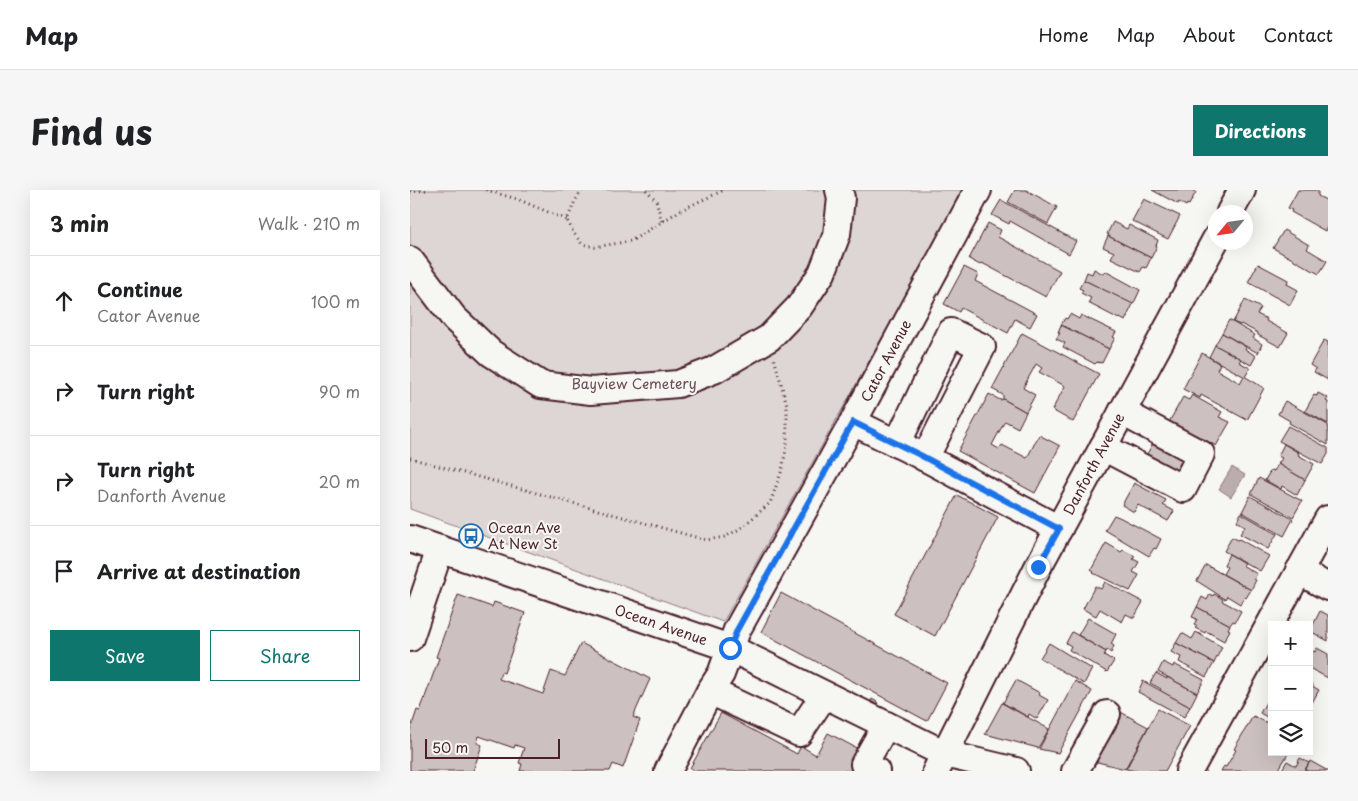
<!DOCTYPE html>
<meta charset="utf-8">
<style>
body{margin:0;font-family:"Playpen Sans",sans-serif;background:#f6f6f6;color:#202124}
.controls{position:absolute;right:15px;bottom:15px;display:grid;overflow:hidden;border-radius:0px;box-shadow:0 5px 20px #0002}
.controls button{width:45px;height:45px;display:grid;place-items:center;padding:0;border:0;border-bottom:1px solid #e0e0e0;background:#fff;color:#202124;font:25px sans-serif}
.compass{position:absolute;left:798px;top:15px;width:45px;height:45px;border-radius:50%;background:#fff;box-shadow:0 5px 20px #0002;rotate:241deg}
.scale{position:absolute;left:15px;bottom:12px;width:135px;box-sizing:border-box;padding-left:5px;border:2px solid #4a1f2b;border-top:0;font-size:14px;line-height:18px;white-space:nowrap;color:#4a1f2b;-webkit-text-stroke:4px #f6f6f2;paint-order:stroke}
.stop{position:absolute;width:15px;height:15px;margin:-11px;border:4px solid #1a73e8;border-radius:50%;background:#fff}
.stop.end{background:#1a73e8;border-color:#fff;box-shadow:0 1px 5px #0008}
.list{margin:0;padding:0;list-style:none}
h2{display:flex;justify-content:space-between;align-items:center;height:65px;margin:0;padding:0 20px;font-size:21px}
h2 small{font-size:16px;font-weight:400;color:#757577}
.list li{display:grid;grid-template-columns:32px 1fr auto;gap:15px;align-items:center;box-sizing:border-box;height:90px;padding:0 20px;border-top:1px solid #e0e0e0}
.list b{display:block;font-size:19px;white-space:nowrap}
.list p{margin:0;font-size:16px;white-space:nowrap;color:#757577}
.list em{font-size:16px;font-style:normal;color:#757577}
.actions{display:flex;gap:10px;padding:15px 20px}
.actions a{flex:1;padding:11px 0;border:1px solid #0f766e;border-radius:0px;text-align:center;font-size:18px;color:#0f766e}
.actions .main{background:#0f766e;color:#fff}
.icon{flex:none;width:28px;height:28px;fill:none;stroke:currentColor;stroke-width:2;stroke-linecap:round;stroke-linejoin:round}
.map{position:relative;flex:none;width:918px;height:581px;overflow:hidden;border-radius:0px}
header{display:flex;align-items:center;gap:30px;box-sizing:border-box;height:70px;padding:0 25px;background:#fff;border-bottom:1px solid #e0e0e0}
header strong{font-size:24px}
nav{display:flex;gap:28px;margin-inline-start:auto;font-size:18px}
.intro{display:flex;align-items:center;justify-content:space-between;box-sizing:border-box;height:120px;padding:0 30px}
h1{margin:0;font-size:35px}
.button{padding:12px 22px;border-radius:0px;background:#0f766e;color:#fff;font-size:18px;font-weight:700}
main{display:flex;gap:30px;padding:0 30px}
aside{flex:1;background:#fff;border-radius:0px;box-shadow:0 5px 20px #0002}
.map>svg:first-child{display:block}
</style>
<header>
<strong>Map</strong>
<nav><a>Home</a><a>Map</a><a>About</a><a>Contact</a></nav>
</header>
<div class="intro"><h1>Find us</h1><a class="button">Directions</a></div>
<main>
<aside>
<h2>3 min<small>Walk · 210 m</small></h2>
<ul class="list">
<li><svg class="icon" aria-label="ahead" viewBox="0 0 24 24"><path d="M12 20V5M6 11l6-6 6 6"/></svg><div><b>Continue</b><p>Cator Avenue</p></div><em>100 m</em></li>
<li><svg class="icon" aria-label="right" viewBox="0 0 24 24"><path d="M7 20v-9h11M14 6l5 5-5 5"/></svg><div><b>Turn right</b></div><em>90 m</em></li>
<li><svg class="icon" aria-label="right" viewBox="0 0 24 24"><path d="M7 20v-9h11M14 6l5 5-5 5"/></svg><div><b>Turn right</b><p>Danforth Avenue</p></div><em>20 m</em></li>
<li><svg class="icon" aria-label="arrive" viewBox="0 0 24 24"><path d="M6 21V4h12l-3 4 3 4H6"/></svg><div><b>Arrive at destination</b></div></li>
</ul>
<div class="actions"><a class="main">Save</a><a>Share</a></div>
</aside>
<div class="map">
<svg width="918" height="581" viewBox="0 0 918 581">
<rect width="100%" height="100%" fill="#f6f6f2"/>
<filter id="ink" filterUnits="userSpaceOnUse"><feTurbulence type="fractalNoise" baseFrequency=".02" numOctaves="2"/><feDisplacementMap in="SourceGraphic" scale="10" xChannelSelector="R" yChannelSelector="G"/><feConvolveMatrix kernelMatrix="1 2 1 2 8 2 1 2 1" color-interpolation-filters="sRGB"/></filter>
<g filter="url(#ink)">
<path fill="#ddd6d5" stroke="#947a80" d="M0 0H555L313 432 0 319Z"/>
<path fill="#bbadae" stroke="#8e747a" d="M822 277 835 285 821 307 809 299Z"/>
<g fill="#ccc1c0" stroke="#4a1f2b">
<path d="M605 0H616L647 17 638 34 598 12Z"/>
<path d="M742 0H781L786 2 779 15 777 14 776 16 769 12 768 14Z"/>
<path d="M888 0H907L908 1V6L918 11V35L915 41 881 22 882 20 878 18Z"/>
<path d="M734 9 770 26 758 49 722 31Z"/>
<path d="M591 10 666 51 659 64 600 31 599 34 582 25Z"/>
<path d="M703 32 717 39 719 35 748 50 746 56H747L741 68 698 46 699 44H697Z"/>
<path d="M578 33 591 40 588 47 650 81 636 107 572 73 570 75 559 69Z"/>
<path d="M874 40 899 55 897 59 917 71 909 84 863 58Z"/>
<path d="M698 46 741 68 736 78 733 77 730 82 701 68 704 62 693 57Z"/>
<path d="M848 74 878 90 877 94 888 100 880 115 838 92Z"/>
<path d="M554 77 568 84 565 91 627 124 620 137 605 129 598 143 551 118 549 122 534 114Z"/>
<path d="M684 79 693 84 695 81 730 100 723 115 674 90 677 82 682 84Z"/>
<path d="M674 90 723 114 715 131 710 128 709 129 678 113 681 108 671 103 673 100 669 98Z"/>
<path d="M835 110 851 118 847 124 857 129 856 131 878 143 870 157 848 145V143L831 134 830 135 823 132Z"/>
<path d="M660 124 669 129 671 125 706 142 703 147 705 148 699 159 651 135 655 128 657 129Z"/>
<path d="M819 130 845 145 843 148 852 154 848 163 812 143Z"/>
<path d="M651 135 699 159 692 173 690 172V173L687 172 685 174 653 157 655 153 646 149 650 143 648 142Z"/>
<path d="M612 143 689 184 663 232 642 220 655 196 629 182 632 178 626 174 613 198 625 205 616 222 593 209V205L582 199Z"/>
<path d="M812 143 836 157 835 159 846 166 841 175 805 155Z"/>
<path d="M914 150 918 152V190L904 182 906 179 900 175Z"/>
<path d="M805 155 831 169 829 172 840 178 835 187 799 167Z"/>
<path d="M792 163 810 174 807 180 830 193 834 186 854 198 837 230 791 205 790 208 773 199Z"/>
<path d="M908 203 918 208 916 211 918 212V234L895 221 904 205 907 206Z"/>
<path d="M579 204 590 210 593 209 616 222 608 238 595 231 582 255 589 259 592 255 617 268 629 245 650 256 625 303 548 261Z"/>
<path d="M782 205 812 222 809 227 820 232 806 256 797 251 795 256 758 234 773 207 779 210Z"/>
<path d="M875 211 918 235V255L879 233 880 231 868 224Z"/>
<path d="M878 236 918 258V264L912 274 869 251Z"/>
<path d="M747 246 776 262 762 289 732 273Z"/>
<path d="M874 254 889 263 888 265 904 274 895 290 868 274 872 268 868 266Z"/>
<path d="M868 274 895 290 887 305 872 296 871 299 855 290 861 280 864 281Z"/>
<path d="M849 288 892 311 883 327 841 304Z"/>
<path d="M724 293 756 310 753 315 764 321 758 331 728 315 724 322 712 315Z"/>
<path d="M547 305 588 327 525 446 484 424Z"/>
<path d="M840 306 883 329 874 346 832 322Z"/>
<path d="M831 323 867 344 858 359 830 344 835 336 827 331Z"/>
<path d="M704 325 711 328 751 349 746 359 744 358 739 366 695 340Z"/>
<path d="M822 347 828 350 829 349 859 366 850 381 814 361Z"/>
<path d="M696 353 711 362 713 360 725 366 723 369 729 372 723 382 729 385 720 401 683 383 684 382 681 380Z"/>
<path d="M819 364 834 373 832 375 847 384 844 389 846 390 841 400 813 384 817 377 814 375Z"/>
<path d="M796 375 841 400 836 408 834 407 830 414 817 406 815 409 787 391Z"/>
<path d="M695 392 733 412 724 428 716 424 712 432 690 419 686 426 673 419 685 396 691 399Z"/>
<path d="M371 403 537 493 517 531 351 442Z"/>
<path d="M800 404 803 406 804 404 813 409 812 411 831 421 825 432 823 431 820 435 787 417 792 407 797 410Z"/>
<path d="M48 405 82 417 84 412 115 423 94 483 91 482 89 489 133 504 141 481 155 486 171 453 240 489 223 527 230 530 213 578 203 574 200 581H110L112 574 109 573 114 558 105 555 104 558 69 546 67 553 72 555 63 581H0V541L7 520 10 521 29 468 26 467Z"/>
<path d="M787 417 820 435 818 439 820 440 814 451 796 441 795 443 785 438 787 436 784 435 787 429 782 427Z"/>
<path d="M910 421 918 425V451L900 441Z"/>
<path d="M678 428 706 444 701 454 704 456 701 463 697 460 696 462 668 445Z"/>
<path d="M662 442 696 462 694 465 704 471 697 482 659 460 661 456 656 453Z"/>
<path d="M786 442 812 457 804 473 766 453 772 443 782 449Z"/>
<path d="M639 453 682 479 674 494 630 468Z"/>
<path d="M766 453 804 473 796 487 769 472 771 467 761 462Z"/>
<path d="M907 458 918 464V488L899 478V459L905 462Z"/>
<path d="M753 472 763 477 764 474 794 490 787 503 748 482Z"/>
<path d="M746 483 757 489V487L787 503 780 517 750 501 751 499 740 493Z"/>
<path d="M606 490 630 503 629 505 638 510 627 529 619 524 618 527 593 513Z"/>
<path d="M665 491 682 501 648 563 629 559Z"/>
<path d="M733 491 780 517 774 527 728 502Z"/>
<path d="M899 492 903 494 902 496 909 500 899 518Z"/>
<path d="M859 507 862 509V530L850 523Z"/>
<path d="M462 509 469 513 467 516 460 512Z"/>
<path d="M592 513 639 539 628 558 575 544Z"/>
<path d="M748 519 780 536 755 581H726L716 579Z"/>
<path d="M707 520 738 537 715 579 680 570Z"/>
<path d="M311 523 387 564 391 556 406 565 418 543 452 561 441 581H285L280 578Z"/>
<path d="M843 526 862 535V562H879L869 579 871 581H811L814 576 816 577 826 560 824 559Z"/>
<path d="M890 568 899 573 894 581H871L877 571 886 576Z"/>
<path d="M900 571 918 581H895Z"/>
</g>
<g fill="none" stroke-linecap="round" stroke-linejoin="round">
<g stroke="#4a1f2b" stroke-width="30">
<g id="minor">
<path d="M820 22 832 0"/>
<path d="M0 70 44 128 81 163 131 195 181 201 268 194 304 180 359 148 389 117 412 83 427 44 431 8 429 0"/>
<path d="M443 232 510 265 649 339"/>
<path d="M487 254 541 142 572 157 515 268"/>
<path d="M693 257 773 299 791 264 712 222"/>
<path d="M0 349 320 458 535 564 606 581"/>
<path d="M889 381 918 397"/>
<path d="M0 448 30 359"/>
<path d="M300 501 389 543 414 505"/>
<path d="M258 581 300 501 311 484 327 440 443 232 568 0"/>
<path d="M466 581 454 574 476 535"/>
<path d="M526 581 628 377 806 49"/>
<path d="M665 581 697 524"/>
<path d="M779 581 918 329"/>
</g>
</g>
<g stroke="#4a1f2b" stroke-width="3" stroke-dasharray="1 4" stroke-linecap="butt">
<path d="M76 0 107 9 157 30"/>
<path d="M172 0 165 11 157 30 163 42 172 54 185 57 221 51 271 20 314 0"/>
<path d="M236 0 246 10 252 32"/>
<path d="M0 2 17 0"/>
<path d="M0 268 296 350 315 347 331 338 360 313 372 280 377 255V215L364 168"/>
</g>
<use href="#minor" stroke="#f6f6f2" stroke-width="26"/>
</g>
</g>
<g fill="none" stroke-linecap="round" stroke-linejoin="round" filter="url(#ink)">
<path stroke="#1a73e8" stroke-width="6" d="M320 458 327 440 443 232 510 265 649 339 628 377"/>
</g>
<defs>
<g id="bus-ring" transform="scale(1.25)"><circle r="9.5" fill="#f6f6f2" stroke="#1f6fb2" stroke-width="1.5"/><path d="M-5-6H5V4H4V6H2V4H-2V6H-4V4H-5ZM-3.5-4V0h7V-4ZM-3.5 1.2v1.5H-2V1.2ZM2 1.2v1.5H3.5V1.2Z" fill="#1f6fb2"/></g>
</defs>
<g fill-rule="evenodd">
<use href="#bus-ring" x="61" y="346"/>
</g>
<g text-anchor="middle" stroke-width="4" stroke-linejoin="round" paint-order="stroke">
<g font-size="14" fill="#4a1f2b" stroke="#f6f6f2">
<text transform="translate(476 171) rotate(-62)" y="5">Cator Avenue</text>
<text transform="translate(684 274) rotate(-62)" y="5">Danforth Avenue</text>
<text transform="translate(251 435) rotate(19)" y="5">Ocean Avenue</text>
</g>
<g font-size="14" fill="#6f4d56" stroke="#f6f6f2">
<text x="224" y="199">Bayview Cemetery</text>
</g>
<g font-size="14" fill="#4a1f2b" stroke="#f6f6f2" text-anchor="start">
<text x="78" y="343">Ocean Ave<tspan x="78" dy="16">At New St</tspan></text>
</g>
</g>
</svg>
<div class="controls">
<button>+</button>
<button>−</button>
<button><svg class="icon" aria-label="layers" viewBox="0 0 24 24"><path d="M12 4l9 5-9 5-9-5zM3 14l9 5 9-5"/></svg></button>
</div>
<svg class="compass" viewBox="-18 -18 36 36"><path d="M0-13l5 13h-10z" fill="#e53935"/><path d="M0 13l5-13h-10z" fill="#757577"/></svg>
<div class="scale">50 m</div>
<div class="stop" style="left:320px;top:458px"></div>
<div class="stop end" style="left:628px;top:377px"></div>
</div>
</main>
